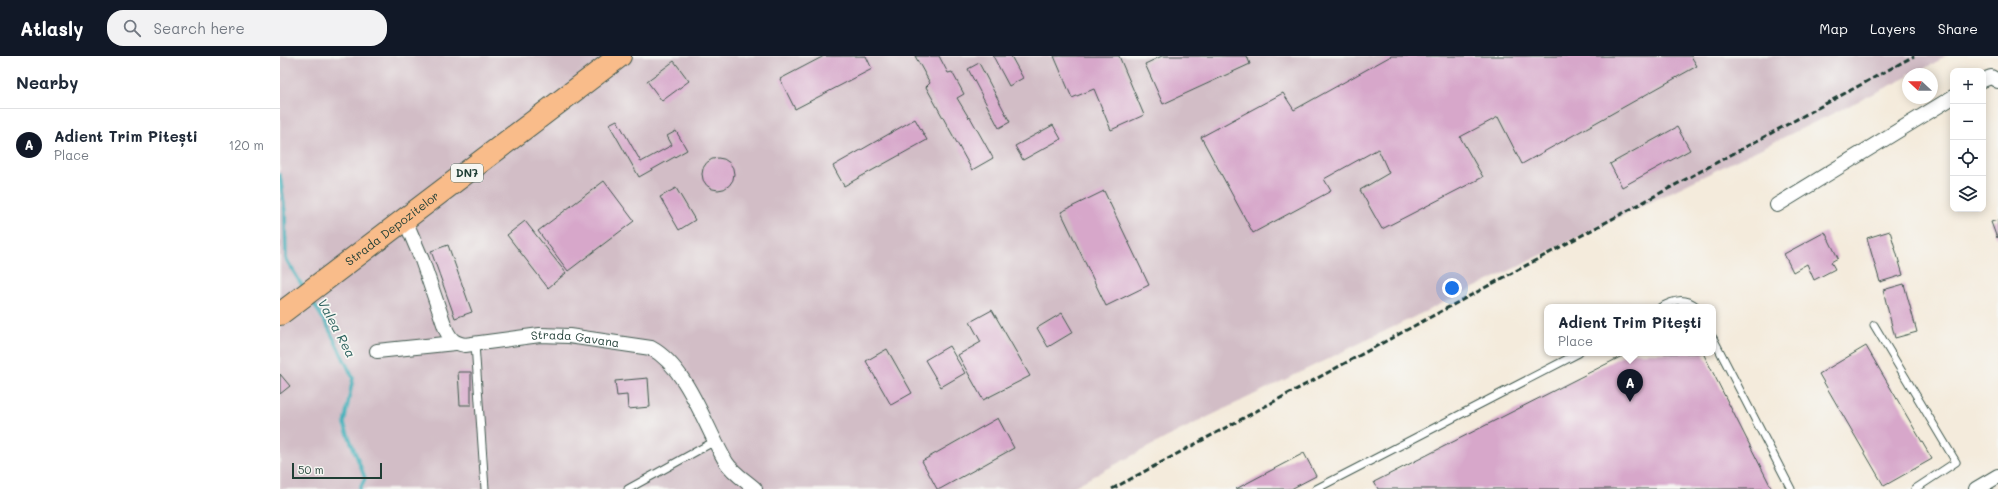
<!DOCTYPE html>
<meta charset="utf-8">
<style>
body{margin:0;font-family:Mali,sans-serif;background:#f2f2f3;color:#1f2937}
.controls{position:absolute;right:12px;top:12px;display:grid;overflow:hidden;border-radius:8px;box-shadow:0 2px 10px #0003}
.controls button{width:36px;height:36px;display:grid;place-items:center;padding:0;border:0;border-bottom:1px solid #e0e1e3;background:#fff;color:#1f2937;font:20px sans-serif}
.compass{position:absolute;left:1622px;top:12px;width:36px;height:36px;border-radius:50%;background:#fff;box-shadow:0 2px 10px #0003;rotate:292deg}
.scale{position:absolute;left:12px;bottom:10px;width:90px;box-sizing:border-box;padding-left:4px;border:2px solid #1f3d34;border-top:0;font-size:11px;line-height:14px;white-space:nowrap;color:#1f3d34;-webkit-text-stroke:3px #f6f6f2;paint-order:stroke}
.you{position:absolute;left:1172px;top:232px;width:14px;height:14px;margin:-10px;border:3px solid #fff;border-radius:50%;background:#1a73e8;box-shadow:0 0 0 6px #1a73e833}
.badge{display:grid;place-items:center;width:26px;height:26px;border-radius:50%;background:#111827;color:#fff;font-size:13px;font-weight:700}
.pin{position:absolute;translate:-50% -33px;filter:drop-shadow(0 1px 2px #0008)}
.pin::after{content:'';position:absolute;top:21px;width:14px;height:12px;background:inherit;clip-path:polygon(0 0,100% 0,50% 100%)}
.popup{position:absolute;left:1264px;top:248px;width:172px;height:52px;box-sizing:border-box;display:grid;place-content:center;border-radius:8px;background:#fff;filter:drop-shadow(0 1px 3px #0005);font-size:13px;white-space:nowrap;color:#747a83}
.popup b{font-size:15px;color:#1f2937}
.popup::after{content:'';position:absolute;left:50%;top:100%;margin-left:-8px;border:8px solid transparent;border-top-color:#fff}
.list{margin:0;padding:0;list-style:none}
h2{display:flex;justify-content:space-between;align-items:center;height:52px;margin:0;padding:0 16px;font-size:17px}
h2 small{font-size:13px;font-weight:400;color:#747a83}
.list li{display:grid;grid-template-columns:26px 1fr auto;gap:12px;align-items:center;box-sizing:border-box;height:72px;padding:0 16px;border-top:1px solid #e0e1e3}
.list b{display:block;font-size:15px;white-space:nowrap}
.list p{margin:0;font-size:13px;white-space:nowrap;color:#747a83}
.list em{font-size:13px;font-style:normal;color:#747a83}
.icon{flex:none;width:22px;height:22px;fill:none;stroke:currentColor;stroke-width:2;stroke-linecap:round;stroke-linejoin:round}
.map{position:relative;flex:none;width:1718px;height:433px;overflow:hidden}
header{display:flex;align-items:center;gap:24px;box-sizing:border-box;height:56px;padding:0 20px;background:#111827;color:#fff}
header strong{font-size:19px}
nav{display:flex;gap:22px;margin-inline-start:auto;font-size:14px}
.search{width:280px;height:36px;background:#f2f2f3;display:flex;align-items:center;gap:10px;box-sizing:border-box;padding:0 14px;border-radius:16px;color:#747a83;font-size:15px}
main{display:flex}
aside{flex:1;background:#fff}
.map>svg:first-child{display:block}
</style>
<header>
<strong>Atlasly</strong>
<div class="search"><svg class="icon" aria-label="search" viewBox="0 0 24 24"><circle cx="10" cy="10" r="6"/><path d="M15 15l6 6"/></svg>Search here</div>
<nav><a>Map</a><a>Layers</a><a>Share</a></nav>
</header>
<main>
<aside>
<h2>Nearby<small></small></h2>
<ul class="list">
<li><span class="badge">A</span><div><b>Adient Trim Pitești</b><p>Place</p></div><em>120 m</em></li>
</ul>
</aside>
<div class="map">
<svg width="1718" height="433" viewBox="0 0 1718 433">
<rect width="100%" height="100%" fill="#f6f6f2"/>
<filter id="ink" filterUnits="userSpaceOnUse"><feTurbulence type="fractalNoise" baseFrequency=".025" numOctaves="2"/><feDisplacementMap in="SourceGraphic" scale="8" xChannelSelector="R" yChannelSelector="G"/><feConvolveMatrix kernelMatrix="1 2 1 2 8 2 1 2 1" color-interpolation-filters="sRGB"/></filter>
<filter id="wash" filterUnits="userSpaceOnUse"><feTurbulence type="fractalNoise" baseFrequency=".012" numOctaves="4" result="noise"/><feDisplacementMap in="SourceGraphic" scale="16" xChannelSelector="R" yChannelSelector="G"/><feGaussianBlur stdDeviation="0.9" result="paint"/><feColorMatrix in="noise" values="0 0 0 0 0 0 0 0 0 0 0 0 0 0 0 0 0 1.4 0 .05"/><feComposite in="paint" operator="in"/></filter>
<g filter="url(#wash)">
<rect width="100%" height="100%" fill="#f4ebdc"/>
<path fill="#d2bdc6" d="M0 0H1667L1636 17 1628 18V21L899 375 789 433H0Z"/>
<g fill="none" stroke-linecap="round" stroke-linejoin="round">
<g stroke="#3fafb9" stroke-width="3.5">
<path d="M0 119 5 156 6 203 23 231"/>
<path d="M31 243 48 271 73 322 64 368 85 422 80 433"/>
</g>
</g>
<g id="blocks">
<g fill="#d7a7ca">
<path d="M544 0H586L592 13 515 53 500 23Z"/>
<path d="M635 0H659L668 17 672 16 684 38 677 42 689 62 690 61 713 102 692 114 646 31 650 27Z"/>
<path d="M713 0H731L743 22 729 30Z"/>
<path d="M774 0H839L864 59 831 74 814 33 792 42Z"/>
<path d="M882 0H967L970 8 883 48 865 8Z"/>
<path d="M1111 0H1411L1417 10 1242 108 1218 61 1180 81 1203 121 1102 173 1080 134 1109 117 1098 93 1044 123 1051 135 973 177 921 81 1003 37 1014 54Z"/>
<path d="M394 5 409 25 382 45 367 25Z"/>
<path d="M699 7 730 66 719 72 688 13Z"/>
<path d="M635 63 647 84 564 130 553 110Z"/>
<path d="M337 64 361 106 392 89 387 80 396 75 407 94 359 121 329 68Z"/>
<path d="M773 69 781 83 743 104 735 90Z"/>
<path d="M1397 71 1410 94 1342 131 1330 108Z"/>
<circle cx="438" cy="118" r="16"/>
<path d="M324 125 354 165 288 215 258 175Z"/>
<path d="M396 132 415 164 399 174 380 141Z"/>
<path d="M824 135 869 229 826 250 781 156Z"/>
<path d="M1718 164V181L1717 182 1711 166Z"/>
<path d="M245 165 286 217 268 232 227 179Z"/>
<path d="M1610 175 1623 219 1600 226 1587 182Z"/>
<path d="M1545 176 1558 202 1551 206 1555 213 1534 224 1527 208 1513 216 1504 198Z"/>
<path d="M168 189 192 256 175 262 151 195Z"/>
<path d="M1624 228 1637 276 1615 282 1603 234Z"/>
<path d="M712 254 750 320 703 344 678 299 701 286 690 266Z"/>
<path d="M782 257 793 276 768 291 757 272Z"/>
<path d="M669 290 685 317 661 331 645 304Z"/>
<path d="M1586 290 1652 403 1604 430 1539 318Z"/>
<path d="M607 293 632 337 611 349 586 305Z"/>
<path d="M1348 297H1423L1492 433H1098L1094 426Z"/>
<path d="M178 316H191V349H180Z"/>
<path d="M0 318 10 330 0 338Z"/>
<path d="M368 322 370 351 348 353 347 339 337 340 335 325Z"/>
<path d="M718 362 734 392 660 433H657L642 405Z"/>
<path d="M1024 397 1036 420 1011 433H956Z"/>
</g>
</g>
</g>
<g filter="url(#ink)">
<use href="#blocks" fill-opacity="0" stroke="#3f574d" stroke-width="1"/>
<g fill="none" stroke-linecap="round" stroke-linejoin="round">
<g stroke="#3f574d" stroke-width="9">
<g id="lane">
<path d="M1381 251C1394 244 1405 241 1417 251"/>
<path d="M1594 269 1676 406 1635 433"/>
<path d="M1433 282 1511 433"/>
<path d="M195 288 205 433"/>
<path d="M348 433 435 385"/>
<path d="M1036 433 1299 297"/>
</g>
</g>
<g stroke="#3f574d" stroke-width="16">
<g id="street">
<path d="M1703 24 1711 21 1718 25"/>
<path d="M1497 149 1673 41"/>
<path id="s1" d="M125 164 142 204 166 274C171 284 174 287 185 289L260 279 289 280 371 292C408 312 425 371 446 406 452 416 466 425 475 433"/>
<path d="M97 295 175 287"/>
<path d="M1696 433 1718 420"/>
</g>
</g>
<g stroke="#3f574d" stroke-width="24">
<g id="primary">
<path id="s2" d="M0 258 340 0"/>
</g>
</g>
<use href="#lane" stroke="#fff" stroke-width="7"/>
<use href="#street" stroke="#fff" stroke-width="14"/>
<use href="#primary" stroke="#f9bc8a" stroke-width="22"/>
<path stroke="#1f3d34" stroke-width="3" stroke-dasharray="6 3" stroke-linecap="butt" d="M832 433 1634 0"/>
</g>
</g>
<g text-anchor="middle" stroke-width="3.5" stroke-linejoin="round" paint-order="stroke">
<rect fill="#f6f6f2" stroke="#60746d" stroke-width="1" x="171" y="108" width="32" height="18" rx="3"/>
<g font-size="11" font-weight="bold" fill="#1f3d34">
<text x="187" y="121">DN7</text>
</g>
<g font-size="12" fill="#1f3d34" stroke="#f6f6f2">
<text dy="4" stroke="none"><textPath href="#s2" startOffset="141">Strada Depozitelor</textPath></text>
<text dy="4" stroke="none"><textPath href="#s1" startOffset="254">Strada Gavana</textPath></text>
</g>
<g font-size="13" font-style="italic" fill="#295f5c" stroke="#f6f6f2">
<text transform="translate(57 272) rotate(62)" y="5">Valea Rea</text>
</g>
</g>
</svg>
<div class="controls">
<button>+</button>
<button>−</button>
<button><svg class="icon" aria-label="locate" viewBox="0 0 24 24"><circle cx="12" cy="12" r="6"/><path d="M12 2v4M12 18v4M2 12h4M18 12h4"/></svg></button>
<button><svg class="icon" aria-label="layers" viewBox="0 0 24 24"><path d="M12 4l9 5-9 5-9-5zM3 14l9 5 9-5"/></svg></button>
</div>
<svg class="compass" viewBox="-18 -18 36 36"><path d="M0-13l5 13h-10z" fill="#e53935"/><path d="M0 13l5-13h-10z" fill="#747a83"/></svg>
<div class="scale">50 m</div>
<div class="you"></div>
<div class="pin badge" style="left:1350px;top:346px">A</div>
<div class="popup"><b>Adient Trim Pitești</b>Place</div>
</div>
</main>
